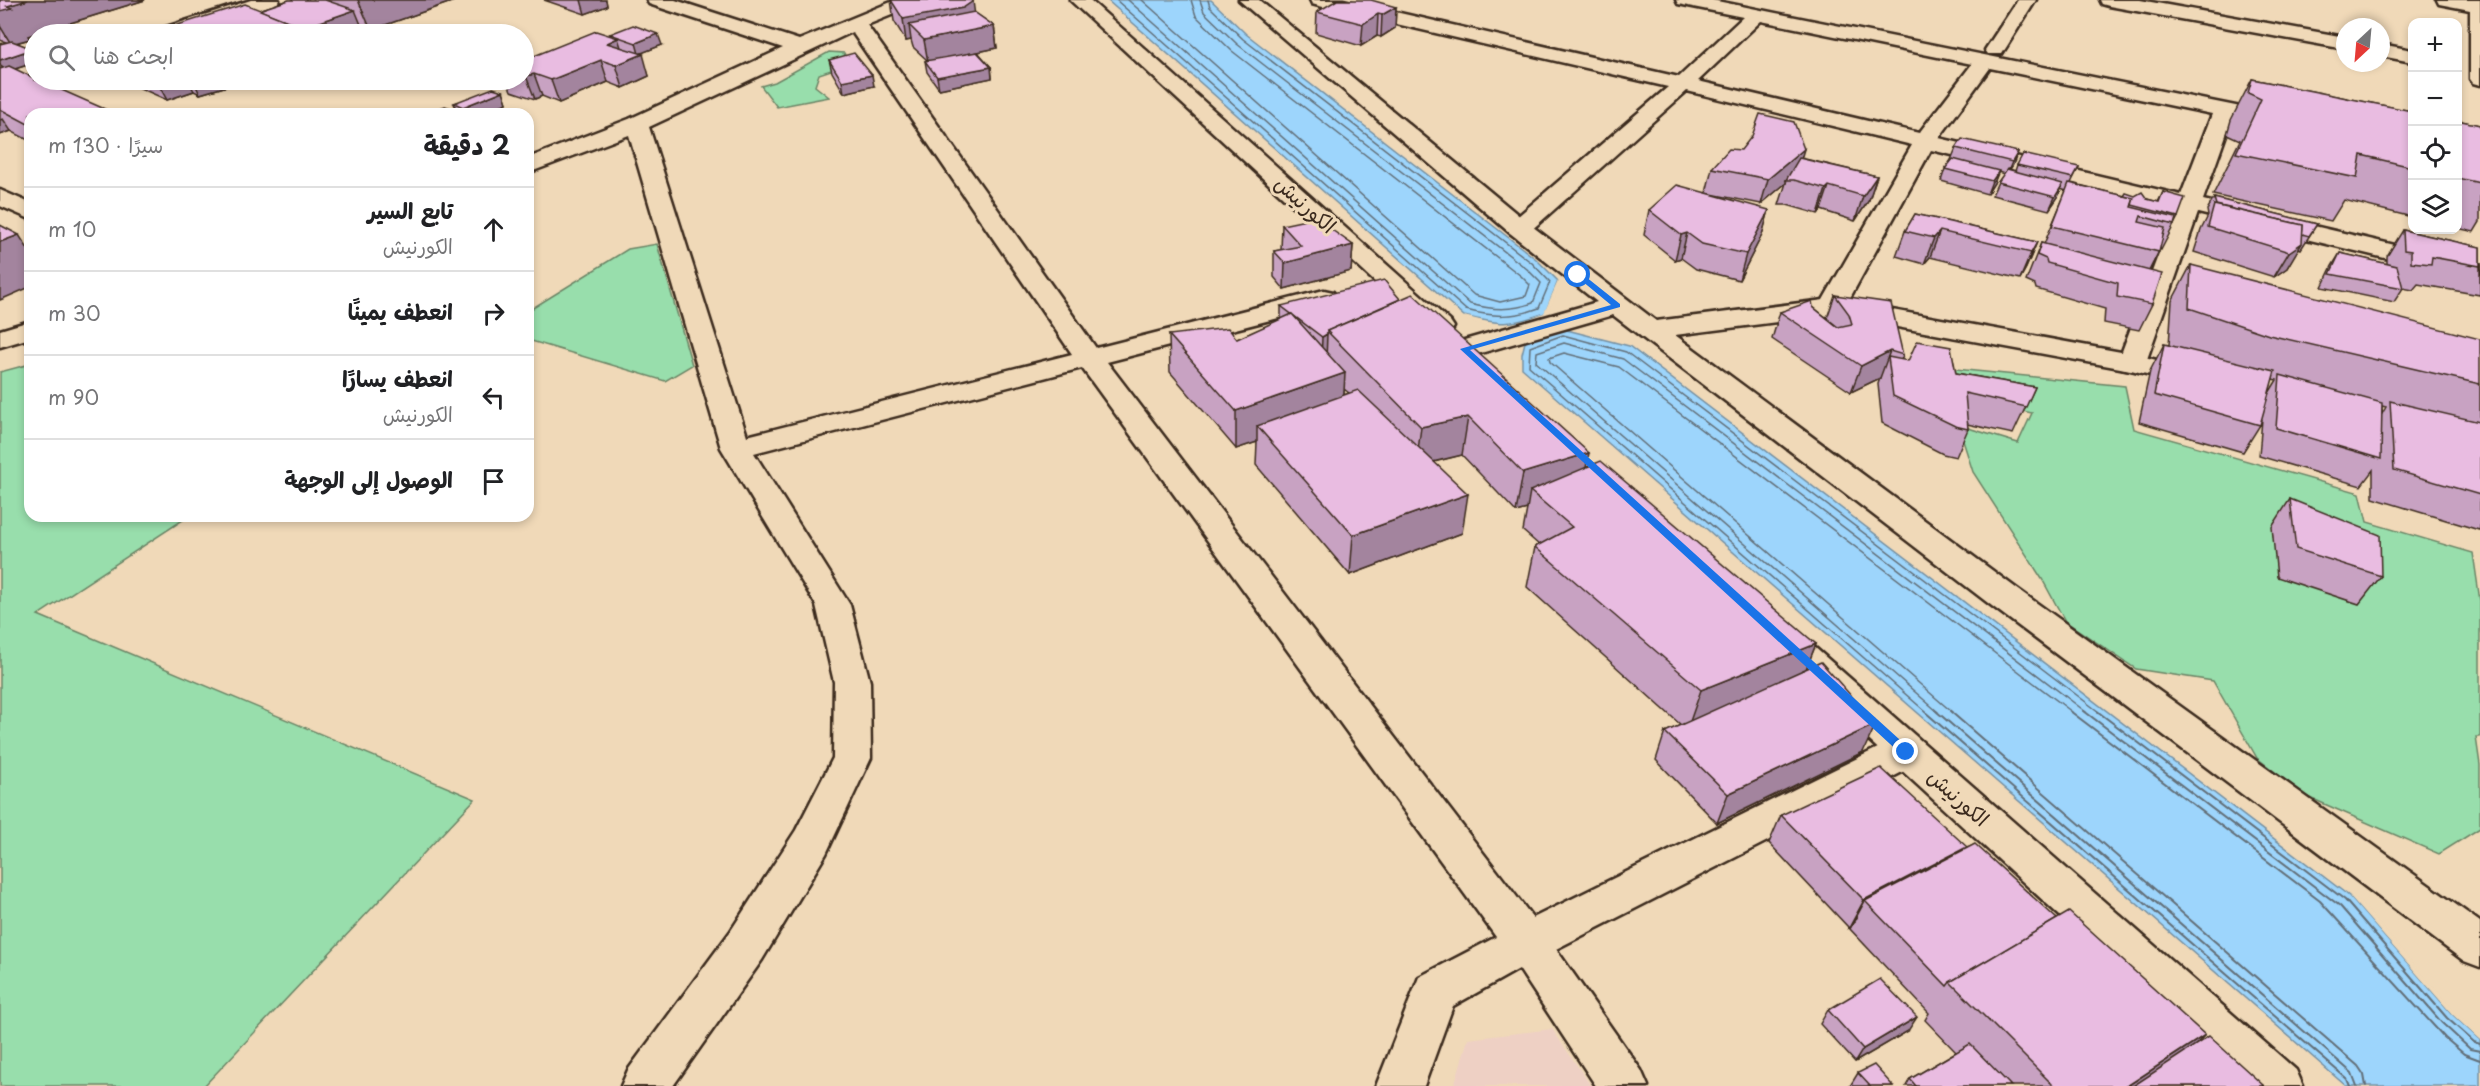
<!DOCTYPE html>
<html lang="ar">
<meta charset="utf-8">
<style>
body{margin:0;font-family:"Playpen Sans","Playpen Sans Arabic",sans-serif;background:#f6f6f6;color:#202124;direction:rtl}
.controls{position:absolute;right:18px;top:18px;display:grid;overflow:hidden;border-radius:12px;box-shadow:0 3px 9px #0003}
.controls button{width:54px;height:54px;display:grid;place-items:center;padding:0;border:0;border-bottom:2px solid #e0e0e0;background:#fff;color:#202124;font:30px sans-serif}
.compass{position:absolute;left:2336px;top:18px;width:54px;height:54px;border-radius:50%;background:#fff;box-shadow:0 3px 9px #0003;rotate:206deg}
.stop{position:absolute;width:18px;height:18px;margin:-14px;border:4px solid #1a73e8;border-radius:50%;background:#fff}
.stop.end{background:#1a73e8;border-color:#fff;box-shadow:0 2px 6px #0008}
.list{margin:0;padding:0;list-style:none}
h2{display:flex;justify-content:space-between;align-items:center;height:78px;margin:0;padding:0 24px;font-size:26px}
h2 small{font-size:20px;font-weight:400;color:#757577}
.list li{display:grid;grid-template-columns:39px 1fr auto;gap:18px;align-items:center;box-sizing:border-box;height:84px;padding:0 24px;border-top:2px solid #e0e0e0}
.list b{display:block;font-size:22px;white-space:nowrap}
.list p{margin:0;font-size:20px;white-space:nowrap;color:#757577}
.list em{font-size:20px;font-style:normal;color:#757577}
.icon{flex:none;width:33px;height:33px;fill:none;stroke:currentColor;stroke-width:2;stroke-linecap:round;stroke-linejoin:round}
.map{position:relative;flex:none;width:2480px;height:1086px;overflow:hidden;direction:ltr}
.search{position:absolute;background:#fff;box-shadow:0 3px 9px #0003;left:24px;top:24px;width:510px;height:66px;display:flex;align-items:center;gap:15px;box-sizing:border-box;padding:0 21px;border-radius:33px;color:#757577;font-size:22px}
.panel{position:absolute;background:#fff;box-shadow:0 3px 9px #0003;left:24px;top:108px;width:510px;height:414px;border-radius:18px;direction:rtl}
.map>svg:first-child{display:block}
</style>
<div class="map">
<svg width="2480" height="1086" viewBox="0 0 2480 1086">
<rect width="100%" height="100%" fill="#f0d9b8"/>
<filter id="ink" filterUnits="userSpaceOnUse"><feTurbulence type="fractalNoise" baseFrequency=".0167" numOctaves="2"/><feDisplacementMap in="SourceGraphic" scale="12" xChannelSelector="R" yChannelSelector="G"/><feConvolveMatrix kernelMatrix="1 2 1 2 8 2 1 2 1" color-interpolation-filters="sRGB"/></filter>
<g filter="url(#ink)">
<path fill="#eed0c4" d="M1552 1029 1591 1086H1454L1468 1039Z"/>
<g fill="#98deac" stroke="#6a8465" stroke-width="1.5">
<path d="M829 52 844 53 849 64 819 74 815 86 829 97 777 107 761 86 775 82Z"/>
<path d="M657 244 692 365 665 381 528 340V311L628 249Z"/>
<path d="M30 364V516H189L38 615 475 799 204 1086H0V372Z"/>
<path d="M1935 367 2125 386 2134 429 2360 493 2367 522 2473 553 2480 601V737H2476L2480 765V828L2439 854 2306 796 2257 758 2213 681 2136 669 2065 621 2042 579 1973 472 1958 425 2018 443 2032 413 1953 396Z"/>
</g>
<g fill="#9dd5fc" stroke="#7691a3" stroke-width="1.5">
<path d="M1107 0H1211L1246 34 1536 259 1558 281 1545 313C1509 326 1500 325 1464 316Z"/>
<path d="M1563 329 1629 346 2349 896 2452 1014 2480 1040V1086H2346L1522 368V354L1525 342Z"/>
</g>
<g fill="#f0d9b8">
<path d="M1558 281 1560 283 1547 314 1522 325 1499 328 1468 320 1464 316 1499 325 1521 322 1544 313Z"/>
<path d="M2349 896 2360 903 2454 1012 2480 1036V1040L2452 1014Z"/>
</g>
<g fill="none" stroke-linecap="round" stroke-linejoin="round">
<g stroke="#626e77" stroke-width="1.5">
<path d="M1116 0 1466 310C1492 317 1514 318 1539 308L1550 282 1532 263 1243 39 1210 7 1208 0"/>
<path d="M1128 0 1470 304C1492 310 1511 311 1533 303L1541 283 1527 269 1237 44 1204 12 1200 0"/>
<path d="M1142 0 1474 295 1500 302 1526 296 1530 285 1521 276 1232 51 1196 16 1191 0"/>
<path d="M1926 712 1529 366 1530 347 1563 335 1626 352 2099 712"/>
<path d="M1938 712 1536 362 1537 352 1564 343 1623 359 2086 712"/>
<path d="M1952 712 1550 362 1549 358 1564 353 1619 367 2072 712"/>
</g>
<g stroke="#626e77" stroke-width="2">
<path d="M1924 711 2347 1079 2350 1086"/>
<path d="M1936 711 2352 1073 2357 1086"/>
<path d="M1950 711 2358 1066 2364 1075 2366 1086"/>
<path d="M2070 711 2320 901 2445 1038 2464 1054 2480 1060"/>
<path d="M2084 711 2340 906 2442 1023 2470 1049 2480 1051"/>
<path d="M2097 711 2345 900 2447 1018 2474 1042 2480 1044"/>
</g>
<g stroke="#3b2a1e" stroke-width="5">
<g id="minor">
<path d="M251 0H279L277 4 182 34H154L157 30Z"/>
<path d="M647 0H675L799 40 896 0H921L919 4 867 25 1096 348 1324 290 1333 292 1337 298 1333 304 1107 362 1533 918 1892 741 1906 737 1920 741 1925 752 1920 763 1556 949 1641 1070 1648 1086H1596L1519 969 1453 1006 1424 1086H1376L1419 977 1496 937 1082 368 754 453 850 605 870 682 871 758 826 854 762 960 673 1086H621L628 1070 730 932 796 830 833 758 834 682 816 605 721 448 629 135 528 173V158L629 119 783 48 649 4ZM852 32 1072 354 747 436 649 127Z"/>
<path d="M1310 0H1343L1679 77 1743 17 1678 4 1676 0H1712L2280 115 2288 116 2291 121 2288 126 2280 127 2232 118 2203 200 2480 265V281L2198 213 2146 362 2142 368 2132 370 2122 368 2118 362 2176 208 1931 150 1845 307 1841 313 1832 315 1823 313 1819 307 1912 145 1687 91 1528 233 1519 235 1510 233 1507 228 1510 223 1668 87 1319 6 1312 4ZM1761 21 1972 64 1919 133 1698 81ZM1990 68 2212 114 2181 195 1939 138Z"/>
<path d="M2018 0H2036L2002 54H1988L1985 50Z"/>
<path d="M2100 0H2140L2345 37V49L2109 6 2102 4Z"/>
<path d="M2437 0H2480V85L2473 83 2470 79V10L2439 4Z"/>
<path d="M2381 44 2412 50V62L2381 56Z"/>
<path d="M0 190 30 203V219L0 206Z"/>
<path d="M30 321V338L0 347V330Z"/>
</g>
</g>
<g stroke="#3b2a1e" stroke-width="5">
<g id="secondary">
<path d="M1070 0H1090L1450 321 1454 327 1450 333 1440 335 1430 333Z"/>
<path d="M1239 0H1259L1528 223 1656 321 1832 299 2132 354 2206 372 2210 378 2206 384 2196 387 2131 370 1832 315 1675 335 2016 588 2480 922V967L2464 961 1992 606 1613 315 1474 355 1464 357 1454 355 1450 349 1454 343 1597 302 1510 233Z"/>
<path d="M1775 620 1788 624 2296 1070 2303 1086H2245L1762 642 1757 633 1762 624Z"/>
</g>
</g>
<use href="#minor" fill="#f0d9b8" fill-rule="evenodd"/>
<use href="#secondary" fill="#f0d9b8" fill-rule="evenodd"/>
</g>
<g fill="#c8a2c2" stroke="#3b2a1e" stroke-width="1.5" fill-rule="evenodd">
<path d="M0 0H145L28 36 30 39 16 43 33 49 34 52V63L15 69 30 114V141L11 131 0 135V44L6 42 0 40Z"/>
<path d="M289 0H457L371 30 362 26 364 32 356 34H149L259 10Z"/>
<path d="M544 0H606L607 6 585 14Z"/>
<path d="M891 0 974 12 994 26 997 48 978 52 991 67 992 78 939 89 927 72 925 61 927 60 913 47 911 40 906 41 894 21Z"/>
<path d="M1396 7 1395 28 1381 37 1377 36 1361 46 1316 33 1317 12Z"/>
<path d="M610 34 662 45 641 53 649 76 623 88 608 82 559 103 542 96 535 99 511 91 507 80H524V60L611 36Z"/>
<path d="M829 60 874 86 844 93 832 72Z"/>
<path d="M2252 79 2412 111V217L2344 200 2331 221 2213 195 2240 140 2227 134 2231 120Z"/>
<path d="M45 80H66L54 83Z"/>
<path d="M122 80H248L200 94 194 91 167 100Z"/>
<path d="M503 91 507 103 480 114H424L456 110 454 103Z"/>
<path d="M2457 120 2480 125V222L2474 232 2457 228Z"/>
<path d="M1956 148 2018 152 2009 170 2015 171 2017 165 2079 167 2071 183 2124 196 2147 199 2158 202 2163 192 2178 217 2161 250 2160 249 2149 271 2152 304 2139 330 2104 323 2105 309 2036 289 2035 285 2026 281 2041 243 2044 244 2066 191 2061 189 2058 197 2049 210 1992 195 1998 182 2004 174 1998 172 1994 183 1987 194 1941 181 1945 169 1951 160Z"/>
<path d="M1801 158 1877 176 1869 200 1855 221 1821 210 1818 214 1787 205H1779L1786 183 1761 204 1706 193 1712 168Z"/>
<path d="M2214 198 2317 224 2301 249 2298 248 2287 268 2274 277 2194 252 2201 230 2208 216 2207 210Z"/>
<path d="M1649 210H1769L1762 235 1739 280 1696 269 1681 258 1675 260 1644 235Z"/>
<path d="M1915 214 2037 242 2026 268 2020 279 1930 257 1924 264 1896 256 1905 231Z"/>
<path d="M1282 225 1353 245 1351 271 1284 289 1274 277V251L1281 250Z"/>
<path d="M2403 230 2480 247V295L2418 284 2413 290 2403 288 2394 302 2322 287 2332 266 2340 253 2387 264V256Z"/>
<path d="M2191 265 2480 384V528L2479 530 2373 498V470L2361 486 2259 456 2262 419 2260 425 2243 452 2139 422 2150 371 2164 344 2169 345 2172 301ZM2272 379 2277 380 2269 393ZM2382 406 2386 407 2382 414Z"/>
<path d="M1835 295 1903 355 1901 360 1956 373 2035 387 2013 434 1967 424 1968 429 1956 457 1943 454 1882 423 1878 384 1880 378 1851 392 1772 339 1780 312 1813 307 1827 318Z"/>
<path d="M1400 299 1586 467 1816 644 1806 669 1863 752 1717 823 1656 760 1665 732 1681 725 1527 587 1535 547 1539 545 1523 531 1527 509 1516 512 1462 455 1434 462 1462 533 1350 575 1256 465 1257 442 1236 449 1170 372 1169 335 1237 339 1281 320V306ZM1344 389 1349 393 1344 395Z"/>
<path d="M2290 499 2381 576 2359 604 2277 577 2272 527Z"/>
<path d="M1781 815 1967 847 1965 850 2057 919 2197 1044 2264 1086H1906L1910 1079 1956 1052 1925 1020 1929 1013 1850 929 1851 927 1849 928 1769 843Z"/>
<path d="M1828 1010 1908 1031 1855 1062 1820 1024Z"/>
<path d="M1858 1073 1893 1086H1850Z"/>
</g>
<g fill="#a3849e" stroke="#3b2a1e" stroke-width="1.5">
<path d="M28 0H145L28 36 30 39 11 44 0 26V11L7 6Z"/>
<path d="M358 0H457L371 30Z"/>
<path d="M581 0H606L607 6 585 14Z"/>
<path d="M973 1 976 23 909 25 911 40 906 41 903 19Z"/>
<path d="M1396 7 1395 28 1381 37 1382 15Z"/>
<path d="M355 10 364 32 356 34H299L297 30Z"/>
<path d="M1378 14 1377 36 1361 46 1363 24Z"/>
<path d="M290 22 296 34H251Z"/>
<path d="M994 26 997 48 928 62 924 40Z"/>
<path d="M658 34 662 45 639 54 636 43Z"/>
<path d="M618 38 625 60 614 65 607 43Z"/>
<path d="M33 49 34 52V63L5 72 0 64V60Z"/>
<path d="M643 54 649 76 623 88 616 65Z"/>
<path d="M601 60 608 82 559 103 551 80Z"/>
<path d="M991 67 992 78 939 89 937 77Z"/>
<path d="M534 74 542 96 535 99 526 76Z"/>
<path d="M872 75 874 86 844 93 842 81Z"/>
<path d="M52 80H66L54 83Z"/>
<path d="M156 80H188L194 91 167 100Z"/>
<path d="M188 80H248L200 94 194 82Z"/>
<path d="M503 91 507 103 480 114H466L463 107Z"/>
<path d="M3 119 11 131 0 135V120Z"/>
<path d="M1804 149 1797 173 1786 180V183L1761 204 1768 179Z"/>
<path d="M2018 152 2013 165 2007 174 2012 162Z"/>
<path d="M1999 171 1994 183 1987 194 1992 181Z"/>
<path d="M1877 176 1869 200 1855 221 1863 196Z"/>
<path d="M2063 184 2058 197 2049 210 2055 197Z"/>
<path d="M1829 186 1821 210 1818 214 1826 189Z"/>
<path d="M1769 210 1762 235 1739 280 1746 254Z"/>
<path d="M1940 231 1930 257 1924 264 1934 238Z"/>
<path d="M1687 233 1681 258 1675 260 1681 235Z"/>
<path d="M19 235 30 252V287L0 300V242Z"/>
<path d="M2037 242 2026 268 2020 279 2031 253Z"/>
<path d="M2302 243 2287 268 2274 277 2289 252Z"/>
<path d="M1353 245 1351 271 1284 289 1285 263Z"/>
<path d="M1327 334 1326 361 1321 363 1322 337Z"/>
<path d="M1890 351 1880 378 1851 392 1861 366Z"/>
<path d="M1345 373 1343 411 1257 426V442L1236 449V411Z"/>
<path d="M1468 417 1462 455 1416 466 1421 427Z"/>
<path d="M1589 453 1581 492 1530 491 1527 509 1516 512 1523 473Z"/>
<path d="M1468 494 1462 533 1350 575 1353 535Z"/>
<path d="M1816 644 1800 684 1687 730 1701 690Z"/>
<path d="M1876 724 1863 752 1717 823 1728 794Z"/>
<path d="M1967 847 1950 875 1865 901 1851 927 1849 928 1864 900Z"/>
<path d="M1917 1017 1908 1031 1855 1062 1863 1049Z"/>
<path d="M2205 1035 2170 1072 2149 1086H2127Z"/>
</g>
<g fill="#e9bce1" stroke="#3b2a1e" stroke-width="1.5">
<path d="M0 0H28L7 6 12 8 0 11Z"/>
<path d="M289 0H325L355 10 297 30 293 28 290 22 259 10Z"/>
<path d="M891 0H971L973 1 963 8 903 19Z"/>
<path d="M1337 0H1371L1396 7 1382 15 1378 14 1363 24 1317 12Z"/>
<path d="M245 4 290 22 251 34H149Z"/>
<path d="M974 12 994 26 924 40 909 25Z"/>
<path d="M633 25 658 34 636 43 610 34Z"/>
<path d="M596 31 618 38 607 43 643 54 616 65 601 60 551 80 534 74 526 76 524 75V60Z"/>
<path d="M12 41 33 49 0 60V44Z"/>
<path d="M977 52 991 67 937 77 925 61Z"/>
<path d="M854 53 872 75 842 81 829 60Z"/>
<path d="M9 66 34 78V80H39L116 114H30V125L0 109V69Z"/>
<path d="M2252 79 2412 111V167L2361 155 2357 178 2236 153 2261 99 2248 93Z"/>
<path d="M188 80H204L194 82Z"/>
<path d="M493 88 503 91 463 107 454 103Z"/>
<path d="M445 106 469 114H424Z"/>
<path d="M1760 114 1794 122 1804 149 1768 179 1712 168 1729 149 1741 150 1752 136Z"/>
<path d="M2457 120 2480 125V183L2457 178Z"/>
<path d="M1962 139 2018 152 2012 162 1956 148Z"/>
<path d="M2023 154 2079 167 2073 178 2017 165Z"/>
<path d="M1799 158 1877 176 1863 196 1829 186 1826 189 1794 180H1786Z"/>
<path d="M1953 159 1999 171 1992 181 1945 169Z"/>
<path d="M2007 169 2063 184 2055 197 1998 182Z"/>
<path d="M2069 183 2134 198 2131 207 2176 218 2174 225 2141 216 2139 222 2165 228 2159 252 2052 226Z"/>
<path d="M1677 185 1769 210 1746 254 1702 244 1687 233 1681 235 1649 210Z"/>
<path d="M2142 192 2147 199 2159 202 2163 192 2185 198 2178 217 2132 205 2134 198 2124 196 2126 193 2135 196Z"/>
<path d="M2214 198 2317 224 2309 236 2302 234 2303 225 2216 205Z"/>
<path d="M2214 205 2303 225 2302 243 2289 252 2208 227Z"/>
<path d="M1915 214 2037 242 2031 253 1940 231 1934 238 1905 231Z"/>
<path d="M1315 218 1353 245 1285 263 1274 251 1301 246 1282 225Z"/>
<path d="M0 225 19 235 0 242Z"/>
<path d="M2403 230 2480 247V266L2432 257 2431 264 2411 262V251L2404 250Z"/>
<path d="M2041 243 2162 274 2152 304 2117 297 2118 283 2047 263 2046 259 2037 255Z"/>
<path d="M2340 253 2397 266 2403 288 2330 274Z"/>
<path d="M2191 265 2480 339V384L2269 335 2189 308Z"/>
<path d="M1384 280 1400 299 1327 331V334L1322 337 1281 306Z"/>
<path d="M1413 294 1589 453 1523 473 1468 417 1421 427 1327 331Z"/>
<path d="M1835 295 1891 303 1903 355 1890 351 1861 366 1780 312 1812 301 1813 307 1838 327 1852 324 1849 314Z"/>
<path d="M1292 314 1345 373 1236 411 1169 335 1228 328 1237 339Z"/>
<path d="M1917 341 1951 347 1956 373 2035 387 2026 407 1965 393 1968 429 1955 426 1893 396 1888 357 1908 361Z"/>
<path d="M2164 344 2275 371 2260 425 2154 395Z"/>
<path d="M2280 375 2382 403 2381 459 2276 428Z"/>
<path d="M1358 390 1468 494 1353 535 1257 426Z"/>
<path d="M2390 401 2480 422V495L2394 470Z"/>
<path d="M1601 461 1816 644 1701 690 1535 547 1572 527 1530 491Z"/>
<path d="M2290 499 2380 535 2381 576 2296 549Z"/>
<path d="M1821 662 1876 724 1728 794 1665 732Z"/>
<path d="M1881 768 1967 847 1864 900 1781 815Z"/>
<path d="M1975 844 2057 919 1950 982 1947 986 1865 901Z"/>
<path d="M2069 912 2205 1035 2127 1086H2054L1950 982Z"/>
<path d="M1880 979 1917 1017 1863 1049 1828 1010Z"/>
<path d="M2209 1036 2264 1086H2133Z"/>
<path d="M1970 1044 2011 1086H1916L1910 1079Z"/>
<path d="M1874 1065 1893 1086H1870L1858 1073Z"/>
</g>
</g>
<path fill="#1a73e8" d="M1576 273H1581L1620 304V307L1470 350 1910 749V755H1902L1460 349 1611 305 1576 276Z"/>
<g text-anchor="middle" stroke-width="6" stroke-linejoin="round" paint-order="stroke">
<g font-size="21" fill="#3b2a1e" stroke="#f0d9b8">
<text transform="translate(1305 205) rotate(42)" y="7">الكورنيش</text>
<text transform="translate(1958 798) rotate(42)" y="7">الكورنيش</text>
</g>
</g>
</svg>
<div class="controls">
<button>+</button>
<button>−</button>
<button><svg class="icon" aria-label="locate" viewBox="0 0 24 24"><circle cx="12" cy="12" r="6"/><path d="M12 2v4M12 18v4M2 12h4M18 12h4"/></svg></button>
<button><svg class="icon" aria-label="layers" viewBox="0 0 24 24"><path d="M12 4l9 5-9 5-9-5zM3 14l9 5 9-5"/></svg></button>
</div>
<svg class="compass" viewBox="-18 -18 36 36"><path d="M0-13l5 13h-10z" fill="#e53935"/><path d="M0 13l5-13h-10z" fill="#757577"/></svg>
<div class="stop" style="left:1578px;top:275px"></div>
<div class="stop end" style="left:1906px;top:752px"></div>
<div class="search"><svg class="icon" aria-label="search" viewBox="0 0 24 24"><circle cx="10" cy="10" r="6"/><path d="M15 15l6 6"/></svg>ابحث هنا</div>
<section class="panel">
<h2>2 دقيقة<small>سيرًا · 130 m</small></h2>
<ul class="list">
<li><svg class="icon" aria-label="ahead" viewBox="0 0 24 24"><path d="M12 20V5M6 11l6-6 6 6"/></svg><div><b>تابع السير</b><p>الكورنيش</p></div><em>10 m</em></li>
<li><svg class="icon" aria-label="right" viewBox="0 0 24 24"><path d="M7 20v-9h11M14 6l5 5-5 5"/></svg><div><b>انعطف يمينًا</b></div><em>30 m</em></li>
<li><svg class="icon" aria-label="left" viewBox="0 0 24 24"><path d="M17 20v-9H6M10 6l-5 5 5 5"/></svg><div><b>انعطف يسارًا</b><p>الكورنيش</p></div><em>90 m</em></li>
<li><svg class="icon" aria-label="arrive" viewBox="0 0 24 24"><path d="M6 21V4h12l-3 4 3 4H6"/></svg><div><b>الوصول إلى الوجهة</b></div></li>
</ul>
</section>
</div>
